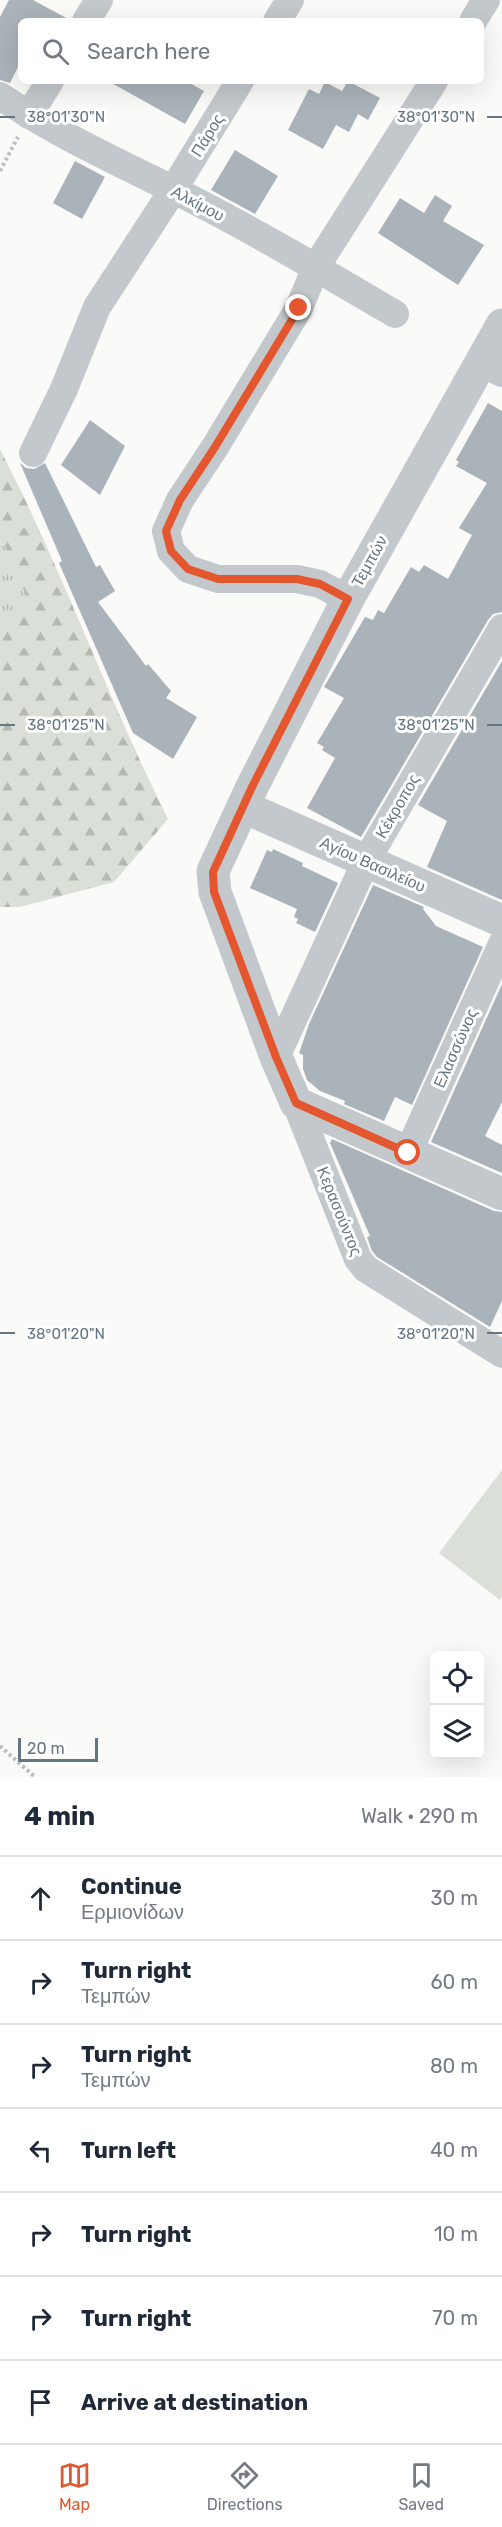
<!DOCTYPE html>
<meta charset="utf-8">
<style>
body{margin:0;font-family:Rubik,sans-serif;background:#f6f6f7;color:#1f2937}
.controls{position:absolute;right:18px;bottom:18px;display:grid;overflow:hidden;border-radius:9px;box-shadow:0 6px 24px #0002}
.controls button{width:54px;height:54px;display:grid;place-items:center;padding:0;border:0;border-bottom:2px solid #e0e1e3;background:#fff;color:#1f2937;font:30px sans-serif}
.scale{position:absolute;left:18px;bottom:15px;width:80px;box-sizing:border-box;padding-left:6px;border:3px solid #657683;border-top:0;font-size:16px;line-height:21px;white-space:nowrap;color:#657683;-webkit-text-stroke:4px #fff;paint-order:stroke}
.stop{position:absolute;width:18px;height:18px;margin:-14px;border:4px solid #e4572e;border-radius:50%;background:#fff}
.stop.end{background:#e4572e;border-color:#fff;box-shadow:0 2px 6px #0008}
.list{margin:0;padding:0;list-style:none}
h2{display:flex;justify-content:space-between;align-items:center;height:78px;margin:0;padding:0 24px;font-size:26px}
h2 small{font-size:20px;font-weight:400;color:#747a83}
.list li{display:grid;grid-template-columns:39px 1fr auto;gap:18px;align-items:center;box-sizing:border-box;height:84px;padding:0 24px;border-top:2px solid #e0e1e3}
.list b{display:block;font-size:22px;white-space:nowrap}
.list p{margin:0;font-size:20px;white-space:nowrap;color:#747a83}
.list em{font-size:20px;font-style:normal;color:#747a83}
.icon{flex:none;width:33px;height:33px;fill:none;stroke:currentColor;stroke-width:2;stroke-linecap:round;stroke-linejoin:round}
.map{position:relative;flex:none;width:502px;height:1777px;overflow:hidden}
.search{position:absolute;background:#fff;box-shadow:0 6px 24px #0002;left:18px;right:18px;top:18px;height:66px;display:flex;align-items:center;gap:15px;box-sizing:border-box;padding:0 21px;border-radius:9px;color:#747a83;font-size:22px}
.sheet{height:666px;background:#fff}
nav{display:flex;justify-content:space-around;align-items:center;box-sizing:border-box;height:84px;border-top:2px solid #e0e1e3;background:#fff;font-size:16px;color:#747a83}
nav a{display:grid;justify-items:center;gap:3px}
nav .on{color:#e4572e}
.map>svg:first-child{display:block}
</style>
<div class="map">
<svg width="502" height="1777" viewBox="0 0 502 1777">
<defs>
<pattern id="forest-firs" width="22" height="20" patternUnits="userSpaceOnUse" patternTransform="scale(1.5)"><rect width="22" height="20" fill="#dadfd7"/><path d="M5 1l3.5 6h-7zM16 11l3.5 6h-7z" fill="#b4b9b4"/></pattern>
<pattern id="park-tufts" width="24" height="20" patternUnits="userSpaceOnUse" patternTransform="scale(1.5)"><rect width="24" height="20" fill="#dadfd7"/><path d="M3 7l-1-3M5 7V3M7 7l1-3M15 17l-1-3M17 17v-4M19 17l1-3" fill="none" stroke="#b4b9b4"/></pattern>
</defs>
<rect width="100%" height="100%" fill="#fafaf8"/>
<path fill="#dadfd7" d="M502 1470V1596L500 1600 439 1553Z"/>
<path fill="url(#forest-firs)" d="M0 449C62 569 107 697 168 819L114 882 20 907H0Z"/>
<path fill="url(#park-tufts)" d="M0 534 31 607 0 638Z"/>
<g fill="#aab3b9">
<path d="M9 0H33L70 20 21 21V61L10 83 0 80V17Z"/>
<path d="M108 81H186L204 91 185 124Z"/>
<path d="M348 81 380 98 368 120 358 114 349 132 336 125 323 149 288 130 309 89 319 94 325 82 342 91Z"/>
<path d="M235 150 278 176 255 214 211 190Z"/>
<path d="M75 161 105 177 82 219 53 203Z"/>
<path d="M435 195 452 206 443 221 484 245 458 285 378 233 400 198 424 213Z"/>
<path d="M488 403 502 411V612L493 614 488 620 361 837 307 808 335 758 322 750 324 747 317 743 344 698 324 687 365 617 373 620 378 610 384 613 411 567 419 572 424 565 448 579 472 535 459 528 487 483 456 466 459 462 456 460Z"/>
<path d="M90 420 125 446 100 495 61 465Z"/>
<path d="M20 463 26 468 34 469 45 463 96 567 100 565 115 591 98 602 146 666 148 664 171 691 166 698 197 717 173 759 133 733 59 563 62 561Z"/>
<path d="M502 661V900L427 867 447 821 418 805Z"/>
<path d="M273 849 303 863 302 866 338 883 315 932 296 923 298 919 294 917 297 909 250 888 267 850 272 852Z"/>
<path d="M373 885 424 907 423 909 436 926 483 947 412 1105 395 1097 384 1121 344 1104 345 1101 320 1091 307 1080 303 1069V1055L299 1053 309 1024Z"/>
<path d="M502 984V1102L485 1136 502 1145V1173L431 1142Z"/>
<path d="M332 1139 494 1211 502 1212V1301L490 1327 377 1257 372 1251 367 1237 370 1236 330 1143Z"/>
</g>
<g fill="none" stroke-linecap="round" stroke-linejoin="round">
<g stroke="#bbbfc2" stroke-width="4" stroke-dasharray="3 3" stroke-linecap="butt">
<path d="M0 171 18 137"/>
<path d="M0 1746 35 1777"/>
</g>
<g stroke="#c3c8cc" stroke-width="28">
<path d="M86 21 99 0"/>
<path d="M277 21 290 0"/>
<path d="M473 21 486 0"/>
<path d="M0 96C55 133 113 160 172 189 248 227 322 271 395 314"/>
<path d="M29 115 50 81"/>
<path d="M481 362 502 373"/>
<path d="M33 453 64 389 97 307 173 190 240 81"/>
<path d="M348 599 320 584 297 579H218L188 569 171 551 166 531 180 500 215 447 299 308 316 267 434 81"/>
<path d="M276 1057 366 861 502 628"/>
<path d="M296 1103 358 1259 366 1269 502 1354"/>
<path d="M408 1153 502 944"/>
</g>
<g stroke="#c3c8cc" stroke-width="33">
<path d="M502 325 348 599 253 785 213 871 215 892 276 1057 296 1103 502 1194"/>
<path d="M244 807 502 921"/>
</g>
</g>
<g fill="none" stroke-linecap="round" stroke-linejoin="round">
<path stroke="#e4572e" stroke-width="8" d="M299 308 215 447 180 500 166 531 171 551 188 569 218 579H297L320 584 348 599 253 785 213 872 214 892 276 1057 296 1103 408 1153"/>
</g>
<path fill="none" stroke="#657683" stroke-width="2" d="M0 117H15M487 117H502M0 725H15M487 725H502M0 1333H15M487 1333H502"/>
<g text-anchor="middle" stroke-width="6" stroke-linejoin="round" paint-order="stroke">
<g font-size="16" fill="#657683" stroke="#fff">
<text transform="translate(207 135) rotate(-58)" y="6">Πάρος</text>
<text transform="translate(198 203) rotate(28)" y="6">Αλκίμου</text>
<text transform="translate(369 561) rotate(-61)" y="6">Τεμπών</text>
<text transform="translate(397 806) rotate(-60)" y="6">Κέκροπος</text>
<text transform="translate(373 864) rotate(24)" y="6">Αγίου Βασιλείου</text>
<text transform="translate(455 1048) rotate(-66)" y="6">Ελασσώνος</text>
<text transform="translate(340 1211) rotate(68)" y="6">Κερασούντος</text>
</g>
</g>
<g font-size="15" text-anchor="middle" fill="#657683" stroke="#fff" stroke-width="6" stroke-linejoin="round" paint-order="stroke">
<text x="66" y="122">38°01'30"N</text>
<text x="436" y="122">38°01'30"N</text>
<text x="66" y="730">38°01'25"N</text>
<text x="436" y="730">38°01'25"N</text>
<text x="66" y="1339">38°01'20"N</text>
<text x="436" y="1339">38°01'20"N</text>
</g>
</svg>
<div class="controls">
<button><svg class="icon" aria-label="locate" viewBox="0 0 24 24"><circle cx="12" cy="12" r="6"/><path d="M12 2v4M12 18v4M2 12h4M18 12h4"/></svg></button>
<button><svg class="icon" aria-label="layers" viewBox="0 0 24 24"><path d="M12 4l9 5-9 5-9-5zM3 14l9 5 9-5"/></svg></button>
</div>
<div class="scale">20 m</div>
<div class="stop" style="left:408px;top:1153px"></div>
<div class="stop end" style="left:299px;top:308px"></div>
<div class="search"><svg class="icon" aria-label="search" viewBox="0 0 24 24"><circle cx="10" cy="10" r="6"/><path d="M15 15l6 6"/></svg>Search here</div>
</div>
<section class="sheet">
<h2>4 min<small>Walk · 290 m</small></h2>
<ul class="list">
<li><svg class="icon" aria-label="ahead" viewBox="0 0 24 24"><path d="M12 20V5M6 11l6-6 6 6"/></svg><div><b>Continue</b><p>Ερμιονίδων</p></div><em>30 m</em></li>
<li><svg class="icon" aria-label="right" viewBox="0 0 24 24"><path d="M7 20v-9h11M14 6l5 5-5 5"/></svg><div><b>Turn right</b><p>Τεμπών</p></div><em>60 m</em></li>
<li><svg class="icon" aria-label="right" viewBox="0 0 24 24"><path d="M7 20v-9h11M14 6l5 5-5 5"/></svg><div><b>Turn right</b><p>Τεμπών</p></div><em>80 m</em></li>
<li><svg class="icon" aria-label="left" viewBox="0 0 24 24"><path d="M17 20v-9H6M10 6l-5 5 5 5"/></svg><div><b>Turn left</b></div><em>40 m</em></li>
<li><svg class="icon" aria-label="right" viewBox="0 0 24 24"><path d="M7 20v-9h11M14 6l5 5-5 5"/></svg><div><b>Turn right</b></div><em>10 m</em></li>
<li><svg class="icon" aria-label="right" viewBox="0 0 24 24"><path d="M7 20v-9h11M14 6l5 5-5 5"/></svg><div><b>Turn right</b></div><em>70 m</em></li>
<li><svg class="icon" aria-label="arrive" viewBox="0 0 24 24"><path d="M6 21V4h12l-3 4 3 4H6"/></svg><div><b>Arrive at destination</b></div></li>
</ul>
</section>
<nav>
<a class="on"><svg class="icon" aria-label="map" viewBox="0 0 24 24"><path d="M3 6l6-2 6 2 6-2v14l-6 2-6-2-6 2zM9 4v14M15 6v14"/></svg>Map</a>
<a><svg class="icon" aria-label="directions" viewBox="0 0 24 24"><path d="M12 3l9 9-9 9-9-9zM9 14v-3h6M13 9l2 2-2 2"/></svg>Directions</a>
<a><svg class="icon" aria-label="saved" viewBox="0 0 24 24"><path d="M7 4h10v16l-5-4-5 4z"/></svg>Saved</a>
</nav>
